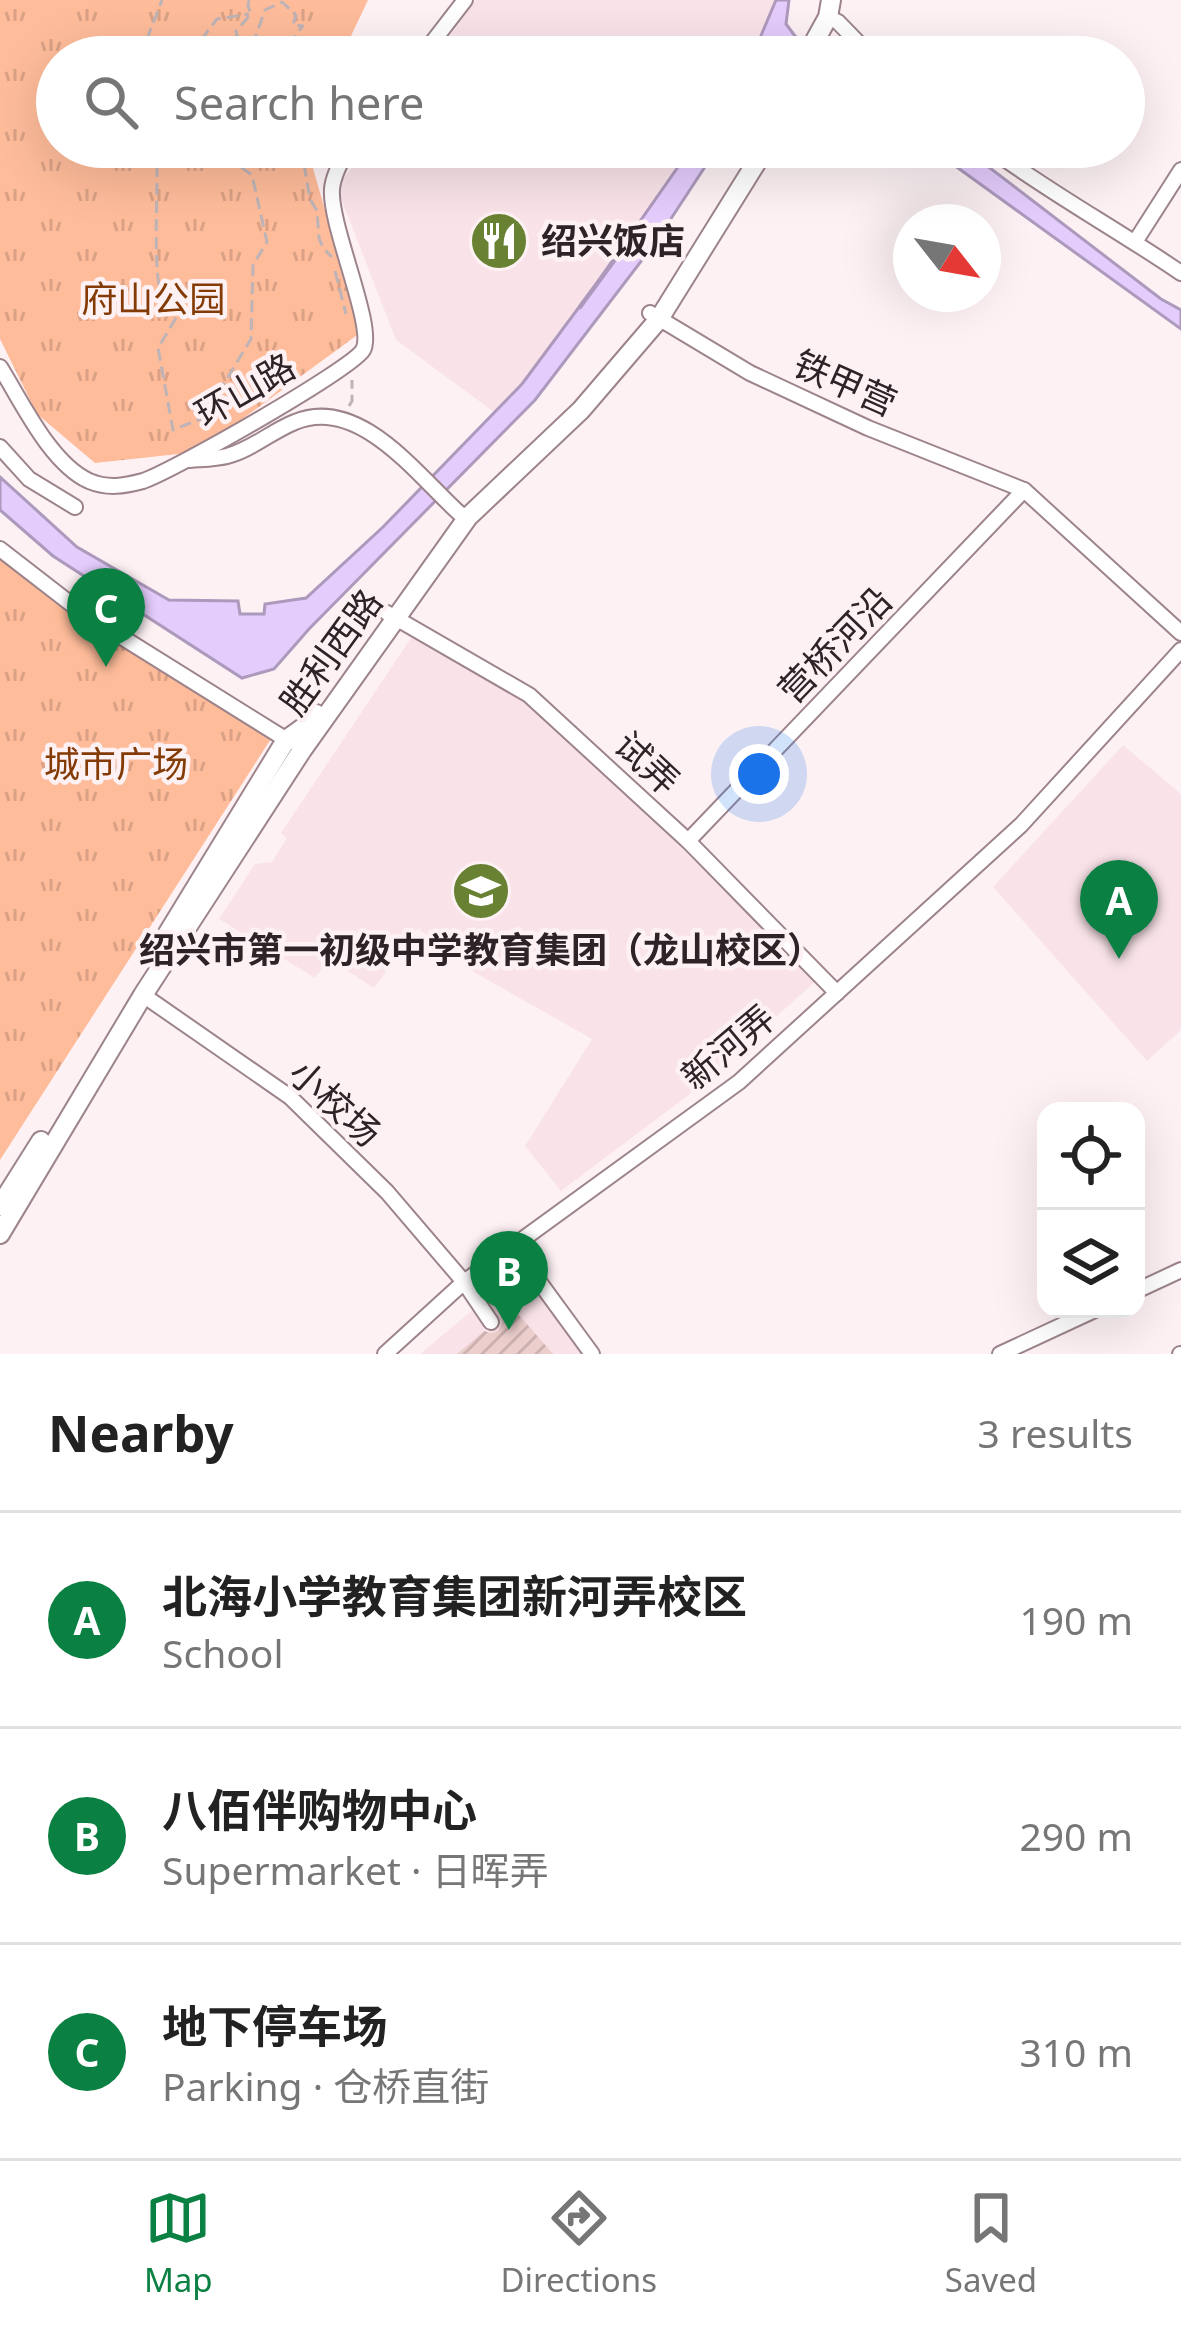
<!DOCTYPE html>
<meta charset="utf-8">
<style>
body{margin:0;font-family:"Noto Sans","Noto Sans SC",sans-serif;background:#f2f2f2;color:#222}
.controls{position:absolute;right:36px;bottom:36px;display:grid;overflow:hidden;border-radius:24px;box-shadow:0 12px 48px #0002}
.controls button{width:108px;height:108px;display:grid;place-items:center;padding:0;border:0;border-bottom:3px solid #e0e0e0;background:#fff;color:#222;font:60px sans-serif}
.compass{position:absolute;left:893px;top:204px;width:108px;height:108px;border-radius:50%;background:#fff;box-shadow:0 12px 48px #0002;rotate:121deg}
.you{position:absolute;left:759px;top:774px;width:42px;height:42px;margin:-30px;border:9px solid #fff;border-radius:50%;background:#1a73e8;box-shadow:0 0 0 18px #1a73e833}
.badge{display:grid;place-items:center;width:78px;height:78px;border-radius:50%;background:#0b8043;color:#fff;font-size:39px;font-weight:700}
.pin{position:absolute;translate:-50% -99px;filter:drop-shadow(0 3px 6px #0008)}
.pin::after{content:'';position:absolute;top:63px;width:42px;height:36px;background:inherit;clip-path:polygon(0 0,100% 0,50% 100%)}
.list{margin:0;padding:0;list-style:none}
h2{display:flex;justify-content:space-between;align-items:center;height:156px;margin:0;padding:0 48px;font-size:51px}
h2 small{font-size:39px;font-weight:400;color:#767676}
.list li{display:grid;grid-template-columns:78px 1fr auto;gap:36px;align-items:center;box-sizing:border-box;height:216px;padding:0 48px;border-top:3px solid #e0e0e0}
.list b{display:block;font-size:45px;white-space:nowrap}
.list p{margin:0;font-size:39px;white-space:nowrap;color:#767676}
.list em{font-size:39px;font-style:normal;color:#767676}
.icon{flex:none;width:66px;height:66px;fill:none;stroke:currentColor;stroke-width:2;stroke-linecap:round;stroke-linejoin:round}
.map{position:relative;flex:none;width:1181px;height:1354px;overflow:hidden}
.search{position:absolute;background:#fff;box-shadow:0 12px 48px #0002;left:36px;right:36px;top:36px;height:132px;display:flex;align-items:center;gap:30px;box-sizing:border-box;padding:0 42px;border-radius:66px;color:#767676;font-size:45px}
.sheet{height:804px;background:#fff}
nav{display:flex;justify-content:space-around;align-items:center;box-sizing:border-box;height:168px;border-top:3px solid #e0e0e0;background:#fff;font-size:33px;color:#767676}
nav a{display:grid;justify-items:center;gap:6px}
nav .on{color:#0b8043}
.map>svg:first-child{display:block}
</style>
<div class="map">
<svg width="1181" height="1354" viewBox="0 0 1181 1354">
<defs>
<pattern id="grass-tufts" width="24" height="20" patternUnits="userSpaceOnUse" patternTransform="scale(3)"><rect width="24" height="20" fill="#febc9a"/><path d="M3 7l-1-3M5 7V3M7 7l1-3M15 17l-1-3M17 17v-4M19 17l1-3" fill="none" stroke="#daa185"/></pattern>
<pattern id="building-hatch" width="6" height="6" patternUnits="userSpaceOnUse" patternTransform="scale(3)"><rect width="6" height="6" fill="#eccfcd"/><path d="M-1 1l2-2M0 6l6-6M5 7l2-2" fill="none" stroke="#cbb1b0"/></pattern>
</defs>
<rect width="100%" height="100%" fill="#fdf1f4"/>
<g fill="#f9e3e9">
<path d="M476 0H778L756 57H434Z"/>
<path d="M367 147H706L498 415 396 340 337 188Z"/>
<path d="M415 632 529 695 815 982 686 1097 561 1191 525 1146 592 1039 470 970 418 928 374 988 329 959 315 978 219 919 255 864 272 862 287 838 281 833Z"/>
<path d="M1123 745 1181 794V1030L1147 1061 993 887Z"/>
<path d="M520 1270 583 1354H420Z"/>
</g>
<g fill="url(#grass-tufts)">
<path d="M0 0H368L341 57H57V147H307L360 333 197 452 95 463 37 414 0 339Z"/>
<path d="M0 547 278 728 0 1160Z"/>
</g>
<g fill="#e4ccfc" stroke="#ad99bc" stroke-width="3">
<path d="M776 0H789L786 24 795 36 832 57H752Z"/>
<path d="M692 147H718L655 243 535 400 309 629 274 669 242 678 53 556 0 510V477L77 547 169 600 238 601 240 614H264L265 604 306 598 383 527 522 384 594 287Z"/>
<path d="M929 147H959L973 155 1161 299 1181 310V329Z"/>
</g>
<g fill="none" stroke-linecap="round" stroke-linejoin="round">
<path stroke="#ad99bc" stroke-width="4.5" d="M580 307 616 258"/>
</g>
<path fill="url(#building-hatch)" d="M512 1307 553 1354H457L484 1331 491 1333 498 1331 502 1322 501 1316Z"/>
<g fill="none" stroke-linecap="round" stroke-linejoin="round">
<g stroke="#9d848b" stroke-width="18">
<g id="minor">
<path d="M828 17 838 22 872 57"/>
<path d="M421 57 465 0"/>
<path d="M988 147C1050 193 1118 230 1181 273"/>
<path d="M1135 242 1181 170"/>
<path d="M650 313 750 373 868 428 1024 490 1181 633"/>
<path d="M0 367C22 402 50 463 89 481 108 489 124 486 143 481 171 472 352 369 363 350 376 328 329 225 332 189 333 175 342 159 349 147"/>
<path d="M0 447 29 479 75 507"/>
<path d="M190 460C202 459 215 459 227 456 251 450 272 431 295 422 359 395 418 476 459 513"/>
<path d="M0 549 80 611 290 742"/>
<path d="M387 613 529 695 688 841 837 993"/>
<path d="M688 841 1024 490"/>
<path d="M143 995 290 1097 387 1192 464 1282 491 1322"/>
<path d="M513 1246 592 1354"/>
<path d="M1136 1291 1181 1270"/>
<path d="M385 1354 464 1282 739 1082 1021 825 1181 650"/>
<path d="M1000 1354 1097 1309"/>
<path d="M1180 1354H1181"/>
</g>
</g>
<g stroke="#9d848b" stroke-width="22">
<g id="major">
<path d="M806 57 828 17 831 0"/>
<path d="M168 933 286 740 311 722 316 714"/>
<path d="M0 1206 41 1141"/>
<path d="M0 1234 143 995 302 750 468 517 581 410 659 319 766 147"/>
</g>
</g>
<g stroke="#beb3b6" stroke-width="3" stroke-dasharray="12 6" stroke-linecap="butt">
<path d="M249 0 248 6 251 14 236 31 237 36 245 41 256 36 265 10 282 2 296 15 293 25 303 26 295 35 296 42 290 57"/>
<path d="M147 57 145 44 162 0"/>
<path d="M206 57 201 40 217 19 249 14"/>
<path d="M156 147C160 180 150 279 164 301 167 306 174 309 179 313L158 348 173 430 203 418 251 339 253 265 267 242 252 175 236 164 231 147"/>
<path d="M301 147 310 199 317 211 319 238 323 248 332 257"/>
<path d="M335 271 346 314"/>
<path d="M349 406 352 401V380"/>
</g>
<use href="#minor" stroke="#fff" stroke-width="14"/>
<use href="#major" stroke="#fff" stroke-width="18"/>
</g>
<defs>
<g id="restaurant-disc" transform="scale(3)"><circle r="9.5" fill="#698133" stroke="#fdf1f4"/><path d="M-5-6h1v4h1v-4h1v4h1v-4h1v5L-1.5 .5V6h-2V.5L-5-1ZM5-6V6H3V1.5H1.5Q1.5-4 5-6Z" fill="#fff"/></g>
<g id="school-disc" transform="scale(3)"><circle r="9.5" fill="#698133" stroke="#fdf1f4"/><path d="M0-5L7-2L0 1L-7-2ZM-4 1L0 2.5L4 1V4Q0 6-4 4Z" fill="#fff"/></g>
</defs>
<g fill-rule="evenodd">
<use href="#restaurant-disc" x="499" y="241"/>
<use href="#school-disc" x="481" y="891"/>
</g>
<g text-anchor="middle" stroke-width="9" stroke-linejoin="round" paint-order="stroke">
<g font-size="36" font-weight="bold" fill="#2e2326" stroke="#fdf1f4" text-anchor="start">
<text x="541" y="254">绍兴饭店</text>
<text x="481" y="963" text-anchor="middle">绍兴市第一初级中学教育集团（龙山校区）</text>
</g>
<g font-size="36" fill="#843a05" stroke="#fdf1f4">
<text x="153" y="312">府山公园</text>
<text x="116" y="777">城市广场</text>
</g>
<g font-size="36" fill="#2e2326" stroke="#fdf1f4">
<text transform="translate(845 383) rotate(24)" y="13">铁甲营</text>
<text transform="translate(245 390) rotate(-30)" y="13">环山路</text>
<text transform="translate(835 645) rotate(-46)" y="13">营桥河沿</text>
<text transform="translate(331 652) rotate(-54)" y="13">胜利西路</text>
<text transform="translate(647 763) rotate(43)" y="13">试弄</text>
<text transform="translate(728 1047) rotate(-40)" y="13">新河弄</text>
<text transform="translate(335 1103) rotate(42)" y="13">小校场</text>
</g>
</g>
</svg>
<div class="controls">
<button><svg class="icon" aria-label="locate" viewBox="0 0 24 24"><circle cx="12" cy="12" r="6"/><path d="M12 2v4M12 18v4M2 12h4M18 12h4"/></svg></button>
<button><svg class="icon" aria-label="layers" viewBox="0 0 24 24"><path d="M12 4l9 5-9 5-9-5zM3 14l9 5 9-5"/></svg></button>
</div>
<svg class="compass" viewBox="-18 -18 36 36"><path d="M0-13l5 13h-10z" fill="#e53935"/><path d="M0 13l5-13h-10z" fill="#767676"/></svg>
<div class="you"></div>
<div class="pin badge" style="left:1119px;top:959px">A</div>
<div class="pin badge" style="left:509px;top:1330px">B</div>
<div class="pin badge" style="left:106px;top:667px">C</div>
<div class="search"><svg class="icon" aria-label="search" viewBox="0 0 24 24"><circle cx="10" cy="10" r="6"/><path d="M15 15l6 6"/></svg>Search here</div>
</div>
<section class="sheet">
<h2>Nearby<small>3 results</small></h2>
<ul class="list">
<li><span class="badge">A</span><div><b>北海小学教育集团新河弄校区</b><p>School</p></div><em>190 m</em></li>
<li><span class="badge">B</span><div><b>八佰伴购物中心</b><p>Supermarket · 日晖弄</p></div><em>290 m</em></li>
<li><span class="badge">C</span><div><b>地下停车场</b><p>Parking · 仓桥直街</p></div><em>310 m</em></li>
</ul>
</section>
<nav>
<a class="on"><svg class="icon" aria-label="map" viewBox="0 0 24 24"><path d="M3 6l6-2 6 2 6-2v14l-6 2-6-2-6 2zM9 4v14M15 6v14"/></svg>Map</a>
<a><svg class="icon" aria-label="directions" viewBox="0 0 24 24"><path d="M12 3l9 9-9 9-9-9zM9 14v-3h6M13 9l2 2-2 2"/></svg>Directions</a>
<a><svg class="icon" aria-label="saved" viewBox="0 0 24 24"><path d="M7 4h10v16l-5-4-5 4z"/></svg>Saved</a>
</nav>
